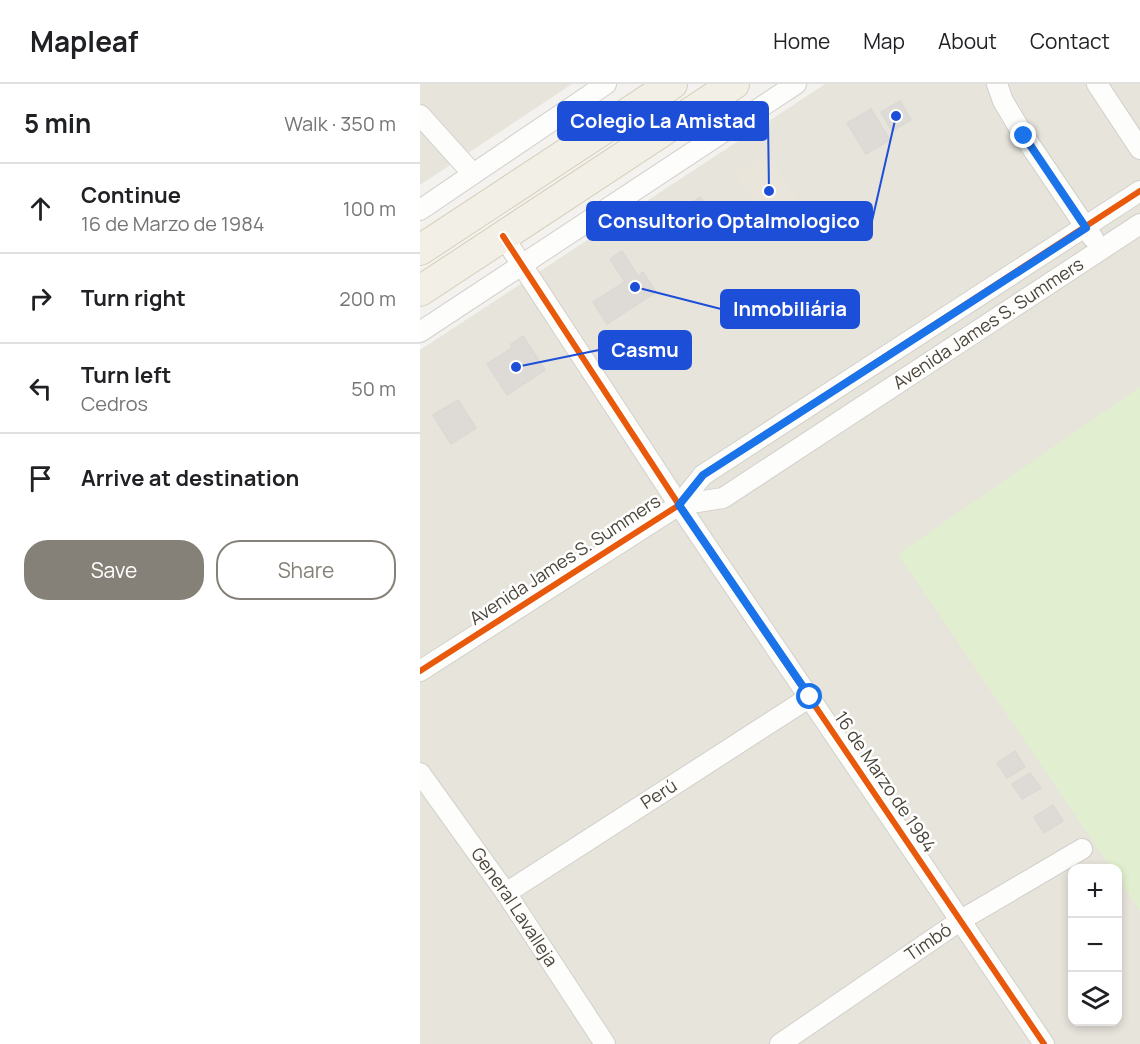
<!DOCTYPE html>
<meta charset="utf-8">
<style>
body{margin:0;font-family:Manrope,sans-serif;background:#f2f2f2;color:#202124}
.controls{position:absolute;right:18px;bottom:18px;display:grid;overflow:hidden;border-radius:12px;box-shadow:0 3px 9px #0003}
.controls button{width:54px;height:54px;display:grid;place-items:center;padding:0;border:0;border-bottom:2px solid #e0e0e0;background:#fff;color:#202124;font:30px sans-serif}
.stop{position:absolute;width:18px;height:18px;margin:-14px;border:4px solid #1a73e8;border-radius:50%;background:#fff}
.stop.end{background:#1a73e8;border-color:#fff;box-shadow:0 2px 6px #0008}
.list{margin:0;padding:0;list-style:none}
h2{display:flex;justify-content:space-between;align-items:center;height:78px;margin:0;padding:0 24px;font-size:26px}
h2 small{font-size:20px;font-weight:400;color:#757577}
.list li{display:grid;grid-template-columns:39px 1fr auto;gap:18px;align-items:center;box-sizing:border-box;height:90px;padding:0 24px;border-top:2px solid #e0e0e0}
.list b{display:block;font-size:22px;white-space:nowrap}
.list p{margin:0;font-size:20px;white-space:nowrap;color:#757577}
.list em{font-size:20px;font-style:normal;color:#757577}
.actions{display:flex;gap:12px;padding:18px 24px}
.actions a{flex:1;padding:14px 0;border:2px solid #868178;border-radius:24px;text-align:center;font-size:21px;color:#868178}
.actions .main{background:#868178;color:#fff}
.icon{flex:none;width:33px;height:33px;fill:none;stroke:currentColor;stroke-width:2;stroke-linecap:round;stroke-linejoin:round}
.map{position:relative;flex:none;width:720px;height:960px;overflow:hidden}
header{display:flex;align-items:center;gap:36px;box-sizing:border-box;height:84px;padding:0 30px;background:#fff;border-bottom:2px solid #e0e0e0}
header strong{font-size:28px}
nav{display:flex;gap:33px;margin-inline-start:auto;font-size:21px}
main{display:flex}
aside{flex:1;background:#fff}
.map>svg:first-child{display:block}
</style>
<header>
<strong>Mapleaf</strong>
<nav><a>Home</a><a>Map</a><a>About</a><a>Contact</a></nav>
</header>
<main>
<aside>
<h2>5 min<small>Walk · 350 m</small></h2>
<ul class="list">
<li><svg class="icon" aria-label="ahead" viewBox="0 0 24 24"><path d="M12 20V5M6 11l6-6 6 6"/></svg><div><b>Continue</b><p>16 de Marzo de 1984</p></div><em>100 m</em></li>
<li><svg class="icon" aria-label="right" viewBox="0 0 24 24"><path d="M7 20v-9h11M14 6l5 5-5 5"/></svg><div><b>Turn right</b></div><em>200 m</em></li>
<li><svg class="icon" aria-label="left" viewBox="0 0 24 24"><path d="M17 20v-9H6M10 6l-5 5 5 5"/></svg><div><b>Turn left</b><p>Cedros</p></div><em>50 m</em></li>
<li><svg class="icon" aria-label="arrive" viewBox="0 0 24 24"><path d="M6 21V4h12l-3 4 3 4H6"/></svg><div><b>Arrive at destination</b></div></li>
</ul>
<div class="actions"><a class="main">Save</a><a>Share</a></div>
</aside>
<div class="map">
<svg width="720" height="960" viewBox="0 0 720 960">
<rect width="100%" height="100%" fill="#f4f2ee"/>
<g fill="#e7e4dc" fill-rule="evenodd">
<path d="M0 0H152L0 101Z"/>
<path d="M405 0H720V960H0V266ZM652 784H698V938H652Z"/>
</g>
<path fill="#eae5da" d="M348 70 382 124 350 144 316 90Z"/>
<path fill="#e1eecf" d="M720 303V827L698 794V784H691L478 470Z"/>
<g fill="#dedbd6" stroke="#dcd9d4" stroke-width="1.5">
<path d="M480 17 491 36 472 47 461 28Z"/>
<path d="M451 25 470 56 446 70 427 39Z"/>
<path d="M280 113 298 139 278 153 268 138 277 132 269 121Z"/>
<path d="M202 167 218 192 223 188 236 208 187 240 173 218 205 198 190 175Z"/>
<path d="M103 252 125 286 87 311 67 280 92 264 91 260Z"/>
<path d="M38 316 56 344 31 360 13 331Z"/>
<path d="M595 667 605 683 587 694 577 679Z"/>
<path d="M610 689 621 704 602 715 592 700Z"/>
<path d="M633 721 643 737 624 749 614 733Z"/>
</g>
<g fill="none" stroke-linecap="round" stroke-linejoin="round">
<g stroke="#d2d0cb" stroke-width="22">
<g id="street">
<path d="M577 0 583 17 604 52 673 154"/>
<path d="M677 0 720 65"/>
<path d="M0 31 53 90"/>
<path d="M0 126 186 0"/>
<path d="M83 152 259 421 624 960"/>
<path d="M0 248 376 0"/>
<path id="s1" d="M259 421 303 414 720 140"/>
<path d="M0 587 259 421 283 391 720 107"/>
<path id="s2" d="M0 689 86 809 185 960"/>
<path id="s3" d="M86 809 390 613"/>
<path id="s4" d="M360 960 541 836 662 765"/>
</g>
</g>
<g stroke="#d6cebb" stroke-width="32">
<g id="primary">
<path d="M0 166 252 0"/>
<path d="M0 207 314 0"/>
</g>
</g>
<use href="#street" stroke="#fdfdfc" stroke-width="20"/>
<use href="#primary" stroke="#f2efe6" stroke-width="30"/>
<g stroke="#fff" stroke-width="10">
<g id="cycleway">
<path d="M83 152 259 421 624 960"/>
<path d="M0 587 259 421 283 391 720 107"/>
</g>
</g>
<use href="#cycleway" stroke="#e8590c" stroke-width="6"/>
</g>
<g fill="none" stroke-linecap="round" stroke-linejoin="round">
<path stroke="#1a73e8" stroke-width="8" d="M390 613 259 421 283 391 666 144 604 52"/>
</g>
<g text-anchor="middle" stroke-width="5" stroke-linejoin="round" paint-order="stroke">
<g font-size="18" fill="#4b4439" stroke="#fff">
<text dy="6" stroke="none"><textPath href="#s1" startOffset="362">Avenida James S. Summers</textPath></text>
<text transform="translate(145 476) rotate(-33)" y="6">Avenida James S. Summers</text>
<text transform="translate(465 698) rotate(56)" y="6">16 de Marzo de 1984</text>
<text dy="6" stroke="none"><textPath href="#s3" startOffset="182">Perú</textPath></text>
<text dy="6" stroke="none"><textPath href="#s2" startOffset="164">General Lavalleja</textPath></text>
<text dy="6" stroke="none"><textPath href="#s4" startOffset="180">Timbó</textPath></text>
</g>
</g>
<path fill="none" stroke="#1d4ed8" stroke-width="2" d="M349 107L348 37M476 32L452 137M215 203L301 225M96 283L179 266"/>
<g fill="#1d4ed8" stroke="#fff" stroke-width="2">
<circle cx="349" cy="107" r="6"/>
<circle cx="476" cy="32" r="6"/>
<circle cx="215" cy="203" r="6"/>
<circle cx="96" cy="283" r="6"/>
</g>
<g fill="#1d4ed8" stroke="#1d4ed8" stroke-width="2">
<rect x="138" y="18" width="210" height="38" rx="6"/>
<rect x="167" y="118" width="285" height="38" rx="6"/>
<rect x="301" y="206" width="138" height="38" rx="6"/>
<rect x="179" y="247" width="92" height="38" rx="6"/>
</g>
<g font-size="20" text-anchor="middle" font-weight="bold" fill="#fff">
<text x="243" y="44">Colegio La Amistad</text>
<text x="309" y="144">Consultorio Optalmologico</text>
<text x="370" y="232">Inmobiliária</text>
<text x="225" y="273">Casmu</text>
</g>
</svg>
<div class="controls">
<button>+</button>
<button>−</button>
<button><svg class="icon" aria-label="layers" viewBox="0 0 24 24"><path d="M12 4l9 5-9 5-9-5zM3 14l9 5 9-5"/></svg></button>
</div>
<div class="stop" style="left:390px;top:613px"></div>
<div class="stop end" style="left:604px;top:52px"></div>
</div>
</main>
